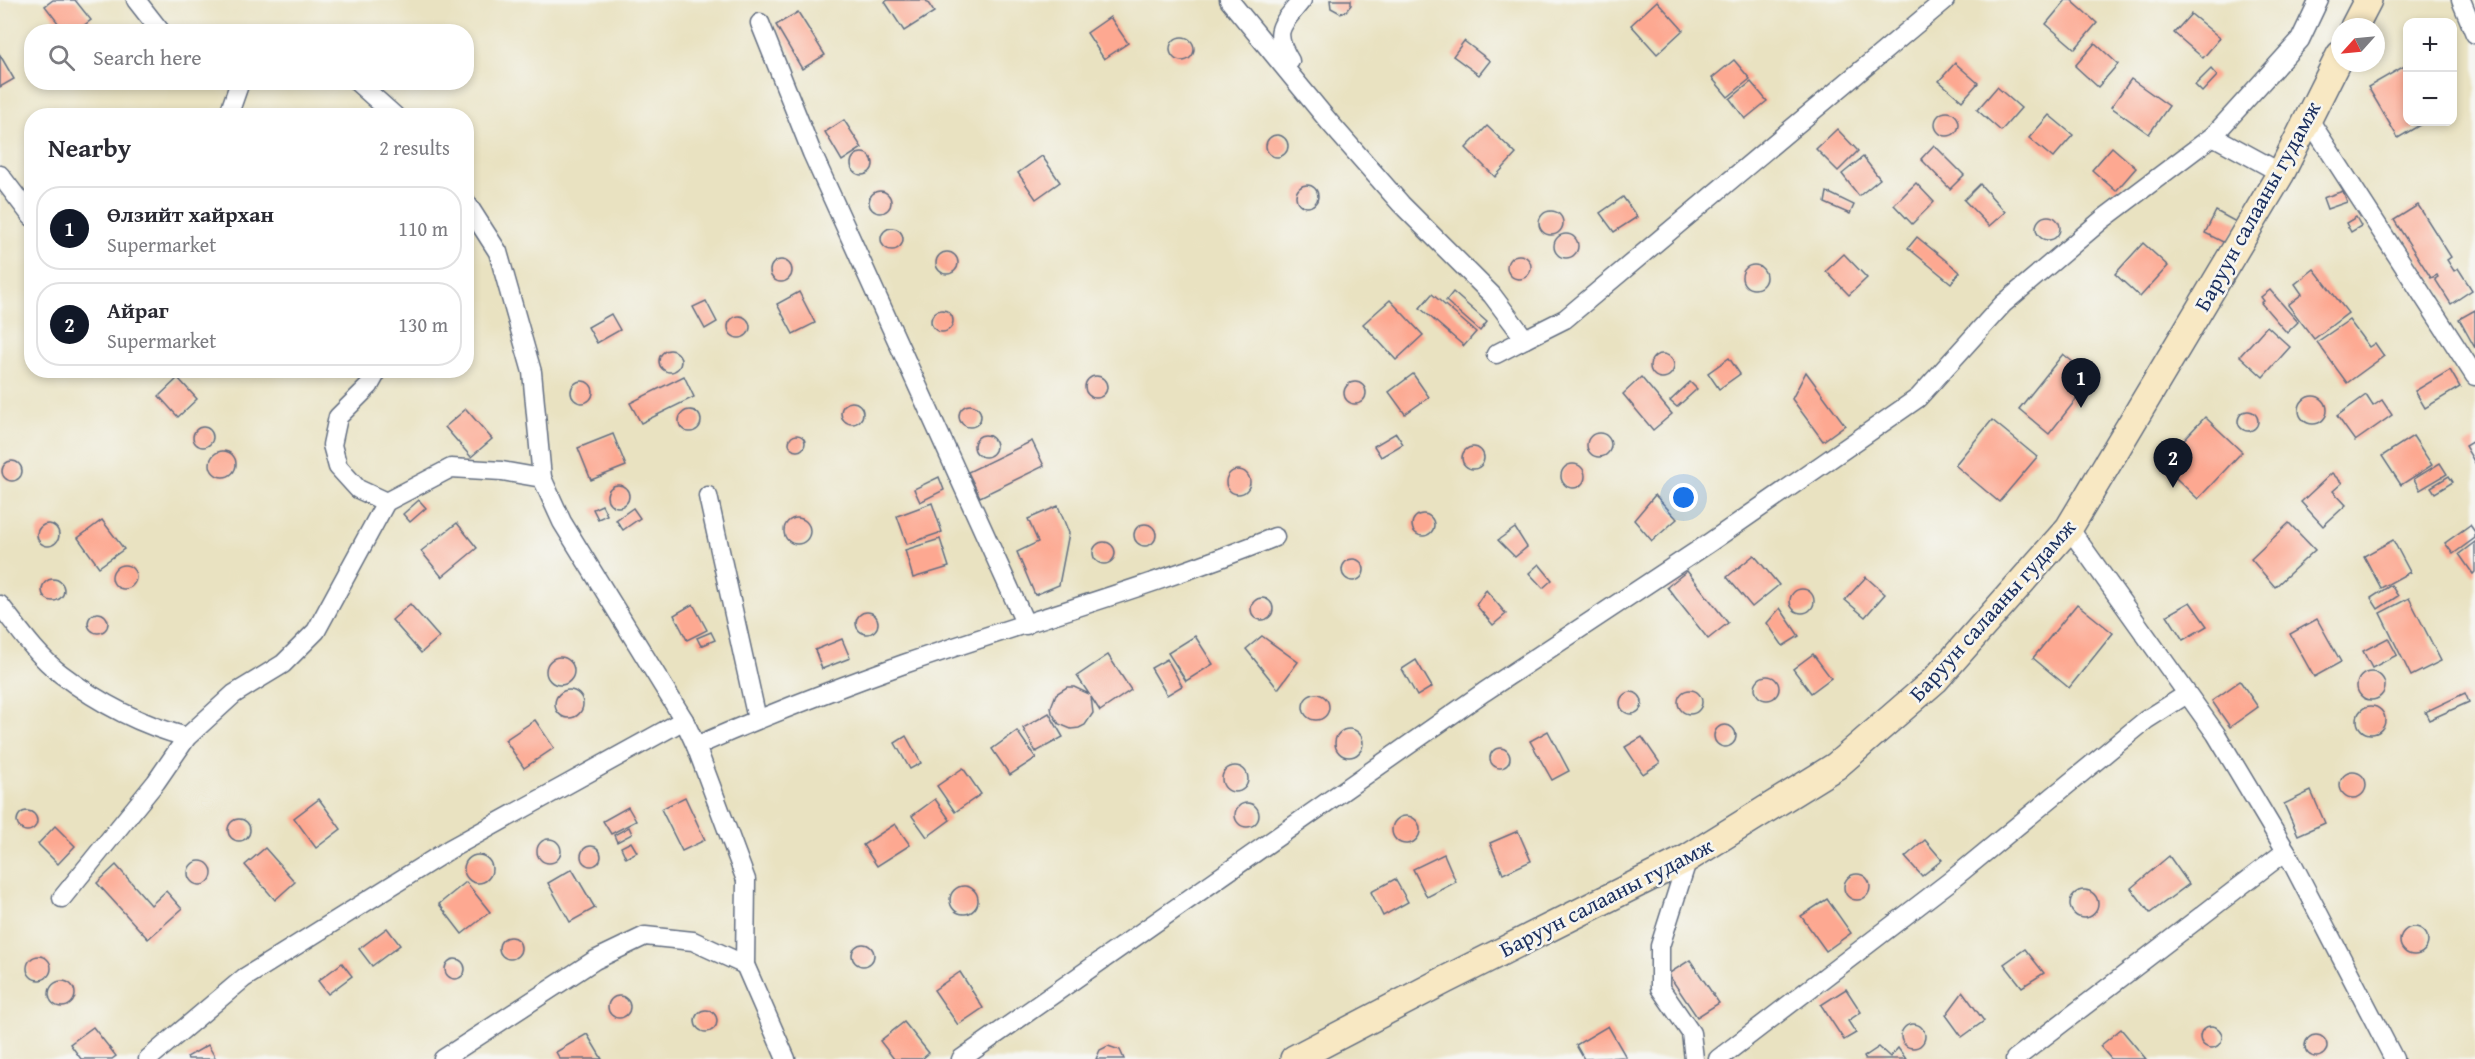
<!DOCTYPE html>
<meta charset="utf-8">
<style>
body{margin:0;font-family:"Gentium Book Plus",serif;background:#f2f2f3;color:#2b2b33}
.controls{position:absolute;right:18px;top:18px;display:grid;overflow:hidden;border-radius:12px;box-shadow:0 3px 9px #0003}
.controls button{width:54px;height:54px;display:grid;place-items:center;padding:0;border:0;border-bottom:2px solid #e1e1e2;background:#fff;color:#2b2b33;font:30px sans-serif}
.compass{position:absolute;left:2331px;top:18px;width:54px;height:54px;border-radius:50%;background:#fff;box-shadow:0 3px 9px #0003;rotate:243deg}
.you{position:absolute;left:1684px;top:498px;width:21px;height:21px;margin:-15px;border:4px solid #fff;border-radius:50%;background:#1a73e8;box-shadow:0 0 0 9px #1a73e833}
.badge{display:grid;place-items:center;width:39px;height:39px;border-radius:50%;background:#111827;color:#fff;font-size:20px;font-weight:700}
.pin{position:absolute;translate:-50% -50px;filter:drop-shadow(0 2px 3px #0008)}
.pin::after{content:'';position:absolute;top:32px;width:21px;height:18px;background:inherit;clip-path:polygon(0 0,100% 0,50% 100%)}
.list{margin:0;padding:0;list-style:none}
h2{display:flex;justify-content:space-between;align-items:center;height:78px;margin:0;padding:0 24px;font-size:26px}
h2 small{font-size:20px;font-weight:400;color:#7c7c81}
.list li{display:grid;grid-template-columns:39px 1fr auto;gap:18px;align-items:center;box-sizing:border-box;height:84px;margin:0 12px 12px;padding:0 12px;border:2px solid #e1e1e2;border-radius:24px}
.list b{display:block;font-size:22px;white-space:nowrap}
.list p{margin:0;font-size:20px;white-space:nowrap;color:#7c7c81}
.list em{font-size:20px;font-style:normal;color:#7c7c81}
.icon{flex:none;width:33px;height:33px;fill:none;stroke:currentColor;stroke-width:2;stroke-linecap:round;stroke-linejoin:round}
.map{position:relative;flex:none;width:2475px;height:1059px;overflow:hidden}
.search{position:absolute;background:#fff;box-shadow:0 3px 9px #0003;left:24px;top:24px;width:450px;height:66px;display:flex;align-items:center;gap:15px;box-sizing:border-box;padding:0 21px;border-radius:24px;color:#7c7c81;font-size:22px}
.panel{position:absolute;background:#fff;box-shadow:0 3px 9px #0003;left:24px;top:108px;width:450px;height:270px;border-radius:24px}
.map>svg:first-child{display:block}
</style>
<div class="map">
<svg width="2475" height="1059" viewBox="0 0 2475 1059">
<rect width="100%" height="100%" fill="#f6f6f2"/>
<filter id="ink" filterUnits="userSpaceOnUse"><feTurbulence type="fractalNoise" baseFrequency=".0167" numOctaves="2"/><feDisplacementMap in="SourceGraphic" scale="12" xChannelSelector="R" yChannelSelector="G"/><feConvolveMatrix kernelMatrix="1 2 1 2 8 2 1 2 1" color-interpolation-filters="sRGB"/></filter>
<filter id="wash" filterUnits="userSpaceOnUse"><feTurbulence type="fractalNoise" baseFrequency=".008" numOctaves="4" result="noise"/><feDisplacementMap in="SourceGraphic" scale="24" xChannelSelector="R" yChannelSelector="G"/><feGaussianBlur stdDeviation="1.35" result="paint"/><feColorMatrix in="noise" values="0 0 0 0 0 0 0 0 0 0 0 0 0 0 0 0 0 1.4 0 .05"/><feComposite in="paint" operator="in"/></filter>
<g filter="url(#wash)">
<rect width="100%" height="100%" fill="#e9e2c1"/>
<g id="blocks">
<g fill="#fda891">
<path d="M53 0H75L91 20 75 32H65L45 6Z"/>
<path d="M888 0H926L934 12 904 31 885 2Z"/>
<path d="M1330 0H1351V5L1346 11 1340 13 1331 8Z"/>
<path d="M2066 0H2071L2097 23 2075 49 2046 24Z"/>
<path d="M1657 1 1683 30 1657 54 1631 25Z"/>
<path d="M798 12 825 55 802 69 776 25Z"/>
<path d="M2191 14 2220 38 2203 58 2174 33Z"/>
<path d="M1110 17 1128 43 1104 59 1087 33Z"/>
<circle cx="1182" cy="49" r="12"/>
<path d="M1464 41 1490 61 1479 75 1453 56Z"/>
<path d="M2095 43 2118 64 2098 87 2075 66Z"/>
<path d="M0 55 14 79 0 87Z"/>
<path d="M1734 60 1750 79 1728 97 1712 78Z"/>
<path d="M1955 63 1978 83 1962 101 1939 81Z"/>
<path d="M2408 64V122H2425L2398 138 2368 87Z"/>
<path d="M2211 69 2217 76 2202 92 2195 85Z"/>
<path d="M2131 79 2169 106 2149 134 2111 107Z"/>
<path d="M1751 82 1767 101 1745 119 1730 99Z"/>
<path d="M1997 87 2021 108 2001 131 1977 110Z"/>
<circle cx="1947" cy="124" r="12"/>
<path d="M2049 115 2073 135 2053 158 2029 138Z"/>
<path d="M844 120 862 148 842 161 825 132Z"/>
<path d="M1487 126 1516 154 1495 177 1466 148Z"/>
<path d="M1837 129 1858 151 1838 171 1816 149Z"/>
<circle cx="1277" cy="146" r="11"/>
<path d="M1934 145 1964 175 1950 189 1921 159Z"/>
<path d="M2112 147 2136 168 2116 191 2092 170Z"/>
<circle cx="862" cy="164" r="11"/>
<path d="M1042 156 1060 182 1036 199 1018 173Z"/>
<path d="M1863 157 1880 179 1859 196 1842 174Z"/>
<path d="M1916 183 1934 202 1912 224 1894 205Z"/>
<path d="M1980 184 2005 212 1989 226 1964 200Z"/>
<circle cx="1307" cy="196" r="11"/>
<path d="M2343 191 2347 202 2327 209 2323 198Z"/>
<circle cx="880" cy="202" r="11"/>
<path d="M1827 192 1854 205 1850 214 1825 203Z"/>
<path d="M1623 197 1637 217 1614 232 1600 213Z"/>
<path d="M2418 205 2451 257 2447 260 2454 271 2458 268 2472 290 2451 304 2435 279 2438 277 2437 275 2431 278 2394 220Z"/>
<path d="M2216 211 2238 223 2227 244 2205 233Z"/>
<circle cx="1551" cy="223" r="12"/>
<circle cx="2048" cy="228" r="12"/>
<path d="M2356 217 2361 226 2351 232 2346 223Z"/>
<circle cx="892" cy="239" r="11"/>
<circle cx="1566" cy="246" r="12"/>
<path d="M1917 237 1960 272 1951 283 1908 248Z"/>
<path d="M2143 243 2168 266 2140 297 2115 274Z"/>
<circle cx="947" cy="263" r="11"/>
<path d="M1844 254 1867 278 1849 295 1826 271Z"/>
<circle cx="1519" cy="267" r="12"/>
<circle cx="781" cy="271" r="11"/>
<circle cx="1754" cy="277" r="12"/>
<path d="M2314 269 2348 313 2314 339 2288 305 2302 294 2295 284Z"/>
<path d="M2270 290 2298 322 2287 333 2261 303 2264 301 2261 297Z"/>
<path d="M799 292 815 323 793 334 777 304Z"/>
<path d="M1453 292 1487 322 1480 331 1446 301Z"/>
<path d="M1432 294 1476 332 1464 346 1420 308Z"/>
<path d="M1390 300 1423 335 1396 360 1363 324Z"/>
<path d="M706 301 717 322 705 329 693 307Z"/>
<path d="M2475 310V348L2459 319Z"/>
<circle cx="942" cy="321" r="11"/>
<path d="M611 314 620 330 597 343 588 327Z"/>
<circle cx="739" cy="327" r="11"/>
<path d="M2349 320 2369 347 2375 343 2384 356 2347 383 2317 342Z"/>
<path d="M2267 326 2290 347 2263 377 2240 356Z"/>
<circle cx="670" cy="361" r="11"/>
<path d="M2063 354 2093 378 2049 434 2019 409Z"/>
<circle cx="1662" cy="366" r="12"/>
<path d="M1729 358 1740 374 1719 389 1708 373Z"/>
<path d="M2450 370 2460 387 2425 408 2415 391Z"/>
<path d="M1806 372 1845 425 1823 441 1792 399Z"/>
<path d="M1413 374 1429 397 1405 414 1389 392Z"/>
<path d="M684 376 694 397 641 423 630 403Z"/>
<circle cx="1096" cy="387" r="11"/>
<path d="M1641 377 1672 414 1653 430 1623 394Z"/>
<path d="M178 378 197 399 178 417 159 396Z"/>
<circle cx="582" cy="392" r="11"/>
<path d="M1690 382 1697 389 1677 407 1670 401Z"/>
<circle cx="1355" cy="393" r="11"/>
<path d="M2366 395 2373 406 2382 400 2392 415 2355 441 2337 416Z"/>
<circle cx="2313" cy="410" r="14"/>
<circle cx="852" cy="413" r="11"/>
<circle cx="970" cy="416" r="11"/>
<path d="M466 409 492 439 471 457 445 427Z"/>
<circle cx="690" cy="421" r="11"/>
<circle cx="2248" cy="421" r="10"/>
<path d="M2205 417 2242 452 2198 499 2161 464Z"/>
<path d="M1992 420 2037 457 1999 502 1955 465Z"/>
<circle cx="203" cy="437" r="10"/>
<path d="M1396 433 1403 444 1381 457 1374 446Z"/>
<circle cx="1599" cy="445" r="12"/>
<path d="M613 434 626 466 591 480 578 448Z"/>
<circle cx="797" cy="443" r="8"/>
<circle cx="985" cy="446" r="11"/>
<path d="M2413 436 2432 465 2401 485 2382 456Z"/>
<path d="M2475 440V463L2465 446Z"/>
<path d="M1032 441 1044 466 980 497 968 472Z"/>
<circle cx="1473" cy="458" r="11"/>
<circle cx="223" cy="464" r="13"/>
<circle cx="12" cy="471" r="10"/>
<path d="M2440 463 2447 474 2420 490 2414 479Z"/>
<circle cx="1573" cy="476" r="12"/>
<circle cx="1238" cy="482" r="12"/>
<path d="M2332 473 2342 483 2333 491 2346 505 2323 526 2301 502Z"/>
<path d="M2449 476 2453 482 2435 493 2431 487Z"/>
<path d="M939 477 944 490 920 502 914 489Z"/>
<circle cx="618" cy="496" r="11"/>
<path d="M1655 495 1677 519 1652 541 1634 520Z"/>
<path d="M419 500 426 508 410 522 403 514Z"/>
<path d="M932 503 942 532 907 544 897 516Z"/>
<path d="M602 505 607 515 598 519 593 509Z"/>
<path d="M1058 506 1069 533 1059 585 1035 595 1017 552 1038 542 1028 519Z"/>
<path d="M633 508 640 518 623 530 616 520Z"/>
<circle cx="1423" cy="525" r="11"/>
<circle cx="797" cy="531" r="13"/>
<path d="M102 520 124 549 99 567 78 538Z"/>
<path d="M457 523 477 548 442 577 421 551Z"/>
<path d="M2289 523 2315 550 2275 587 2251 559Z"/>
<circle cx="48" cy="535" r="11"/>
<circle cx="1145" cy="535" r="11"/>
<path d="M2470 525 2475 532V538L2453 554 2445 543Z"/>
<path d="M1515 528 1527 547 1515 557 1498 540Z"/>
<path d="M940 539 949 567 913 578 905 550Z"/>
<path d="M2393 540 2410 572 2381 588 2364 556Z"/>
<path d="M2475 542V572L2473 574 2459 554Z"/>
<circle cx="1104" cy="553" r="11"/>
<path d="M1754 555 1779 585 1752 607 1727 577Z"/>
<circle cx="1353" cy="570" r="11"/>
<path d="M1539 564 1552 580 1543 588 1529 573Z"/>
<circle cx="124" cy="577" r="12"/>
<path d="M1687 571 1728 623 1708 639 1667 587Z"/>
<path d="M1866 577 1885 594 1865 617 1845 600Z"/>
<circle cx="53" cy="590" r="11"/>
<path d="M2391 585 2398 596 2378 609 2371 598Z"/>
<circle cx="1802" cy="601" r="12"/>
<path d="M1486 590 1506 614 1493 625 1476 605Z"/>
<path d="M2409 598 2441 661 2411 676 2380 613Z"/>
<circle cx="1262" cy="609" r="11"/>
<path d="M2190 602 2207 626 2183 640 2167 615Z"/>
<path d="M410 604 439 637 421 653 392 620Z"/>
<path d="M693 604 707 630 687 640 674 615Z"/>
<path d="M2077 604 2113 633 2069 688 2033 658Z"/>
<path d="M1780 608 1799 636 1783 646 1767 623Z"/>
<circle cx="867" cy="623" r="11"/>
<circle cx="98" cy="623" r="10"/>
<path d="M2317 619 2341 662 2314 677 2290 634Z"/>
<path d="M711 632 715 640 701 646 697 638Z"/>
<path d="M1195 636 1213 664 1186 681 1168 653Z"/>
<path d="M1262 636 1298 662 1278 689 1246 649Z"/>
<path d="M2388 638 2397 655 2372 668 2363 651Z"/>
<path d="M842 639 850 658 822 669 815 650Z"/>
<path d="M1813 654 1831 678 1811 693 1793 669Z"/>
<path d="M1108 655 1131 690 1100 711 1091 697 1093 713 1085 725 1079 728 1071 729 1059 724 1052 713 1051 707 1056 694 1067 687H1074L1089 694 1077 676Z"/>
<circle cx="560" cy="671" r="14"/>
<path d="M1167 659 1182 686 1167 695 1151 668Z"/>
<path d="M1416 660 1432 687 1417 696 1402 669Z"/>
<circle cx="2371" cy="686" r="14"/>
<circle cx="1767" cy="688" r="12"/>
<path d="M2240 681 2258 707 2230 727 2212 701Z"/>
<circle cx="1690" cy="702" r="12"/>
<circle cx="569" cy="704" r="14"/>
<circle cx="1631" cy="703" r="11"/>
<path d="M2465 693 2469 702 2429 720 2425 712Z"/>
<circle cx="1316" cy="707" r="13"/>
<circle cx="2371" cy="720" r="14"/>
<path d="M1049 713 1063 737 1036 752 1023 728Z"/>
<path d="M535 720 554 748 524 768 505 740Z"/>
<circle cx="1725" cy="736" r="11"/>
<circle cx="1349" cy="743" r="14"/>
<path d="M1017 731 1036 758 1010 775 992 749Z"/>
<path d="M1548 731 1569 771 1552 780 1530 741Z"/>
<path d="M906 736 921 763 910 769 895 743Z"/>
<path d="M1642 737 1660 763 1643 774 1625 747Z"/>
<circle cx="1500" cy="758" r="10"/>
<circle cx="1235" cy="779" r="13"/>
<path d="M963 768 981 794 955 812 937 786Z"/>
<circle cx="2353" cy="785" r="13"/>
<path d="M2311 791 2325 823 2298 835 2284 804Z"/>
<path d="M685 797 705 840 682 851 661 809Z"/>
<path d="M319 799 341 829 316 848 294 818Z"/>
<path d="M935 799 950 820 927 837 912 816Z"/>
<circle cx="1247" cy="815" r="12"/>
<path d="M628 807 636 821 611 834 603 821Z"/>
<circle cx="27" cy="821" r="10"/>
<circle cx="1406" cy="830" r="14"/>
<circle cx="239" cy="830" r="11"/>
<path d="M895 824 910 845 877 866 863 845Z"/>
<path d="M55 826 75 846 58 864 38 844Z"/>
<path d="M629 827 632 834 617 842 614 835Z"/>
<path d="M1518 831 1531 861 1503 874 1490 843Z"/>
<circle cx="549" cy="851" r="12"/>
<path d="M1925 840 1942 860 1922 876 1905 857Z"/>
<path d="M631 842 637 852 626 858 621 847Z"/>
<circle cx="591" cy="856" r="10"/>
<path d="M265 848 295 882 275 900 245 865Z"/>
<path d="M1444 854 1456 882 1427 897 1413 869Z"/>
<circle cx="478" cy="869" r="14"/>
<path d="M2169 856 2189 884 2150 913 2131 888Z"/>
<circle cx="200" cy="873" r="12"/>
<path d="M116 865 151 905 166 891 182 909 148 939 97 883Z"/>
<path d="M572 869 595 908 570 922 548 883Z"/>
<circle cx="1857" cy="887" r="13"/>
<path d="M1395 879 1408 902 1383 916 1371 892Z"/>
<path d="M466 882 490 912 462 934 439 904Z"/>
<circle cx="964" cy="900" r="14"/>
<circle cx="2084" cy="904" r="14"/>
<path d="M1827 899 1851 933 1826 951 1801 916Z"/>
<circle cx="2414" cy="941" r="14"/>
<path d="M387 928 400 945 372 966 359 949Z"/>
<circle cx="510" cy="948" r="11"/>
<circle cx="863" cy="955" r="11"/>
<path d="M2025 949 2044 973 2022 987 2004 964Z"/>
<circle cx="39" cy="968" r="12"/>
<circle cx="455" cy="969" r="10"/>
<path d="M1690 960 1719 1003 1697 1017 1668 974Z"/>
<path d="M342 963 352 976 328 994 318 981Z"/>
<path d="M960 972 983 1008 958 1025 934 990Z"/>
<circle cx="62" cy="994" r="13"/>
<path d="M1846 989 1861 1012 1848 1021 1856 1033 1844 1040 1821 1005Z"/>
<path d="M1963 992 1984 1021 1962 1037 1946 1015Z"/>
<circle cx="619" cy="1007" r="11"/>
<circle cx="706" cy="1021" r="11"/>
<path d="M904 1022 929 1053 922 1059H894L880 1041Z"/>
<circle cx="1913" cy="1036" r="12"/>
<circle cx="2211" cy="1037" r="11"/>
<path d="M1608 1026 1626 1057 1584 1059 1576 1045Z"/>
<path d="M93 1027 116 1056 112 1059H81L70 1044Z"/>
<path d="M2121 1029 2146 1059H2111L2100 1046Z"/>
<path d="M587 1034 602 1059H560L556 1052Z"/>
<circle cx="2316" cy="1046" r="11"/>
<path d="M208 1045 216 1059H188L187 1057Z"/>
<path d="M1108 1046 1120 1050 1124 1059H1096L1100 1050Z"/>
<path d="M1879 1047 1890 1057 1898 1048 1906 1059H1865L1864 1057Z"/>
</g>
</g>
</g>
<g filter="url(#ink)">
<use href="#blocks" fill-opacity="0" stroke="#636e81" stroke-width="1.5"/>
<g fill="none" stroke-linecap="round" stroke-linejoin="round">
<g stroke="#636e81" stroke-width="21">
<g id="minor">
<path d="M136 0 161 32"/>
<path d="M1229 0 1330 123 1401 204 1492 295 1525 339 1565 319 1945 0"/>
<path d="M2461 0 2475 34"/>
<path d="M760 23 812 153 1026 625"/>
<path d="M1290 61C1271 30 1282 25 1302 0"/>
<path d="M357 82 395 116"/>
<path d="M228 116 240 82"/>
<path d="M2308 118 2475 376"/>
<path d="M2213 136 2281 173"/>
<path d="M0 175 32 217"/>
<path d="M466 202 498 252 532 372 542 478 562 522 684 720 696 746 746 880 745 965 786 1059"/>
<path d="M1496 354 1525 339"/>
<path d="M378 370 369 386 338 417 332 445 338 467 358 489 386 502"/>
<path d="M708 496 757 719"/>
<path d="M2069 528 2216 734 2286 851 2394 1059"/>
<path d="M0 605C18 628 37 656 61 674 99 703 141 725 187 737"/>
<path d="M696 746C764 716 834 689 904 664 1028 621 1154 586 1275 537"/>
<path d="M1688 858 1660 946V988L1691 1033 1694 1059"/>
<path d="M62 898 156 782 187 737 234 694 283 664 316 631 386 502 451 468 502 471 542 478"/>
<path d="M148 1059 244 978 450 849 684 720"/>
<path d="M443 1059 595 960 645 936 693 941 745 965"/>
<path d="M961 1059 1484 692 1709 543 1918 398 2003 304 2103 219 2213 136 2300 40 2319 0"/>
<path d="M1718 1059 1949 882 2146 720 2187 694"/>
<path d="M2015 1059 2286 851"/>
</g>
</g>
<g stroke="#636e81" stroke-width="30">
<g id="secondary">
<path d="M2354 27 2368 0"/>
<path d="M1294 1059 1445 980 1688 858 1836 766 1935 680 2069 528 2281 173 2340 55"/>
</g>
</g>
<use href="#minor" stroke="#fff" stroke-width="18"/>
<use href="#secondary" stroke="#f8e8c3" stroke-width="27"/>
</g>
</g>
<g text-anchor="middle" stroke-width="5" stroke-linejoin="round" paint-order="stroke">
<g font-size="22" fill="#1b2f5e" stroke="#f6f6f2">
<text transform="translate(2257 206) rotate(-61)" y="8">Баруун салааны гудамж</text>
<text transform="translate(1992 610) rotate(-48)" y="8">Баруун салааны гудамж</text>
<text transform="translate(1606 897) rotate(-27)" y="8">Баруун салааны гудамж</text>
</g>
</g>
</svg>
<div class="controls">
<button>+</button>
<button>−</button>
</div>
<svg class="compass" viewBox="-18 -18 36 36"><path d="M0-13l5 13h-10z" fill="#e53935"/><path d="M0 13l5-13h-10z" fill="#7c7c81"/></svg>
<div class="you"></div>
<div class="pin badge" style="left:2081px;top:408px">1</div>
<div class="pin badge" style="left:2173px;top:488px">2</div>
<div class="search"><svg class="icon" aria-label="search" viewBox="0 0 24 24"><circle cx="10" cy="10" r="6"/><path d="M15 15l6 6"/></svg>Search here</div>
<section class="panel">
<h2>Nearby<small>2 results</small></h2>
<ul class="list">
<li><span class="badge">1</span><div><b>Өлзийт хайрхан</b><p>Supermarket</p></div><em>110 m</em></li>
<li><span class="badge">2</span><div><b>Айраг</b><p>Supermarket</p></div><em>130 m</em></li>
</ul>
</section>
</div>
